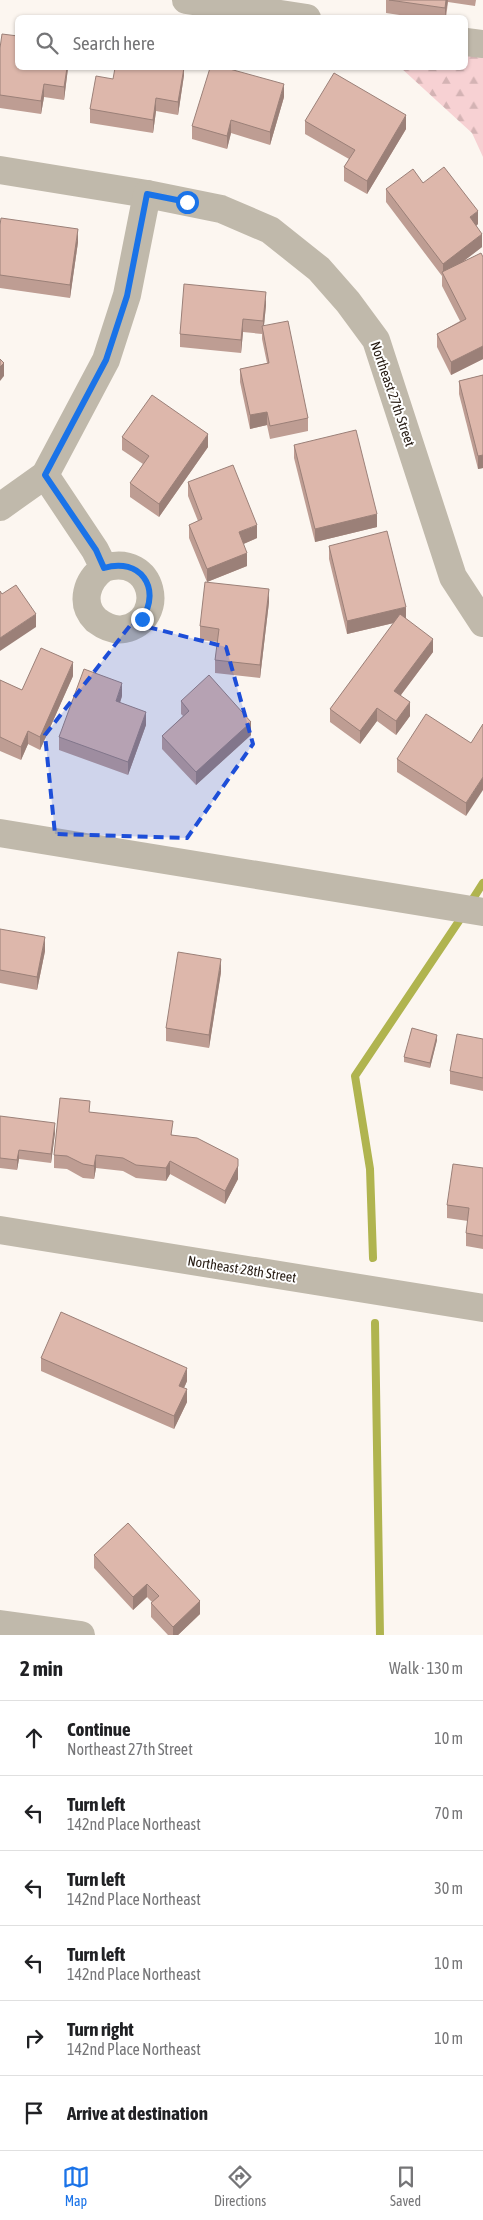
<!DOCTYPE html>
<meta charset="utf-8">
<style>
body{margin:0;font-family:"Asap Condensed",sans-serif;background:#f2f2f2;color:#202124}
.stop{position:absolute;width:15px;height:15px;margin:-11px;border:4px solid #1a73e8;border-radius:50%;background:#fff}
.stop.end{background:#1a73e8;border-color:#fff;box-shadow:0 1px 5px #0008}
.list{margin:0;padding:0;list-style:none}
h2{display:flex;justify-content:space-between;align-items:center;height:65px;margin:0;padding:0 20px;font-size:21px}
h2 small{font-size:16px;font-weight:400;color:#757577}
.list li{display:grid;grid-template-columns:32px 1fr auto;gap:15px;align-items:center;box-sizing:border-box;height:75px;padding:0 20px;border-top:1px solid #e0e0e0}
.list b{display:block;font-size:19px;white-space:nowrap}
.list p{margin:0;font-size:16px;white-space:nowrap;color:#757577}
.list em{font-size:16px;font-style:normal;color:#757577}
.icon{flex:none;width:28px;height:28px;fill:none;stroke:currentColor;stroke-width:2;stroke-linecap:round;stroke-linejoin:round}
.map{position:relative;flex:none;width:483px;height:1635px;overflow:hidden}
.search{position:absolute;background:#fff;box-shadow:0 1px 4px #0004;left:15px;right:15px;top:15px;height:55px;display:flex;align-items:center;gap:12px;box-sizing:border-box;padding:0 18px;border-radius:8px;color:#757577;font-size:19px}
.sheet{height:515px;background:#fff}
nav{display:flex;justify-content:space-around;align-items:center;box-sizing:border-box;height:70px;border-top:1px solid #e0e0e0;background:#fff;font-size:14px;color:#757577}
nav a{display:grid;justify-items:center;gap:2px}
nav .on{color:#1a73e8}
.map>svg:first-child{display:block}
</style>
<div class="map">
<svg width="483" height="1635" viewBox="0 0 483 1635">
<defs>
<pattern id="forest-firs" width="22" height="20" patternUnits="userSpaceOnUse" patternTransform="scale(1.25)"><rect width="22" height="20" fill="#f7d1d3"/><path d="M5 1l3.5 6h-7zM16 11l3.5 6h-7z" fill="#d4b3b4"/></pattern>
</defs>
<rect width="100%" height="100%" fill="#fcf6f0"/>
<path fill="url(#forest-firs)" d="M466 53 483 56V157L472 133 401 68H466Z"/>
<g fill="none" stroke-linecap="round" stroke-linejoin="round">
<g stroke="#b0b44f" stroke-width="8">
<path d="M469 905 483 883"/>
<path d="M373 1258 370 1169 355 1076 463 915"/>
<path d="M375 1323 380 1635"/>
</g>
<g stroke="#c0b9ab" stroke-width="28">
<path d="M186 0 307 18"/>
<path d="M466 42 483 44"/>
<path d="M0 170 147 194 221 209 270 230 319 269 348 302 376 340 453 577 483 623"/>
<path d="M45 475 95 550 104 568C87 580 79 603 96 620 104 626 114 631 124 629 168 620 154 552 104 568"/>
<path d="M0 507 45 475 106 360 127 295 147 194"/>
<path d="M0 833 483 912"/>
<path d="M0 1230 483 1308"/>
<path d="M0 1624 81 1635"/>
</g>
</g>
<g fill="#be9d93">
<path d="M386 0H476L475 6 448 2 446 18H420L386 13Z"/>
<path d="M0 48 68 68 64 100 44 97 41 114 0 108Z"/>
<path d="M184 68V75L178 115 156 111 153 133 90 123V109L113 79Z"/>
<path d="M284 97 270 145 231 133 227 149 192 139V126Z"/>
<path d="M305 121 406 129 367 194 344 181V167L349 159 305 134Z"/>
<path d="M423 183 478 224 476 226 482 247 464 261 483 257V359L451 375 437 347V334L460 321 442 286V276L386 202V189Z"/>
<path d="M0 225 78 242 70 298 0 288Z"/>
<path d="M266 305 264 326 308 418V431L270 439 267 425 250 429 240 382V369L267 363 262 339V334L243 332 241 353 180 347V334Z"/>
<path d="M483 375V468L478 469 459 394V381Z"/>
<path d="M122 437 208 447 159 517 130 497V483L143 464 122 450Z"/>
<path d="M294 445 377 527 315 542 294 458Z"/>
<path d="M188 482 257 538 243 544 247 566 207 582 189 538V525L198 521 188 496Z"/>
<path d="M329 546 406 619 433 652 401 695 410 716 396 735 377 721 360 744 330 722V709L394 623 347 634 329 559Z"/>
<path d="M269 602 260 678 215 673V660L218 642 200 640V626Z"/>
<path d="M73 676 40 750 28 744 21 760 0 751V680L22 690Z"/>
<path d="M122 696 120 703 146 725 128 775 59 750V737Z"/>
<path d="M181 701 251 735 196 785 162 749V736L183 716 181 714Z"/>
<path d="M471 743 466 816 397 772V759Z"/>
<path d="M0 929 45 951 37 990 0 983Z"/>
<path d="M221 972 209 1048 166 1041V1028Z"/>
<path d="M483 1039V1091L450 1084V1071Z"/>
<path d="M437 1040 430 1068 404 1062V1057Z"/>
<path d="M90 1112 173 1135 238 1172V1179L225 1204 170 1174 166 1181 136 1178 123 1171 96 1168 94 1179 83 1178 67 1169 54 1168V1155Z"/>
<path d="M0 1116 55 1133 51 1163 19 1159 17 1170 0 1168Z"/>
<path d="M483 1168V1249L466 1246V1233L468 1221 447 1218V1205Z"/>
<path d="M41 1358 187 1381 184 1388 187 1402 174 1429 41 1371Z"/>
<path d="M128 1523 200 1614 178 1635H168L151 1617V1603L152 1602 147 1597 133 1610 94 1568V1555Z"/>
</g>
<g fill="#9b8078">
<path d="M446 0H448L445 18V8Z"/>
<path d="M67 68H68L64 100V87Z"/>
<path d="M184 68V75L178 115V102Z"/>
<path d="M44 84V97L41 114V101Z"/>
<path d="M284 84V97L270 145V132Z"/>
<path d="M156 98V111L153 133V120Z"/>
<path d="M406 115V129L367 194V181Z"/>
<path d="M231 120V133L227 149V136Z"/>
<path d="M478 211V224L470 231V217Z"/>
<path d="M78 229V242L70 298V285Z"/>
<path d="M482 234V247L444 276 443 274V264Z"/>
<path d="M266 292V305L263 334V321Z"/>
<path d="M243 319V332L241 353V340Z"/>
<path d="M483 346V359L451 375V362Z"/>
<path d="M4 363V376L0 381V367Z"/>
<path d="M267 412V425L250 429V415Z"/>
<path d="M208 434V447L159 517V504Z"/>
<path d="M483 455V468L478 469V456Z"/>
<path d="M377 514V527L315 542V529Z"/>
<path d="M257 525V538L239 546V532Z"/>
<path d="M247 553V566L207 582V569Z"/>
<path d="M269 589V602L260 678V665Z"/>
<path d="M406 607V620L347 634V621Z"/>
<path d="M36 614V627L0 651V638Z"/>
<path d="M433 639V652L394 704V691Z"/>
<path d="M73 662V676L40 750V737Z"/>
<path d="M122 683V696L116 714V701Z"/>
<path d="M410 702V716L396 735V721Z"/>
<path d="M377 708V721L360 744V731Z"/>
<path d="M146 712V725L128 775V762Z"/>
<path d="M251 722V735L196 785V772Z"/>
<path d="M28 731V744L21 760V747Z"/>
<path d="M483 777V790L466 816V803Z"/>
<path d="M45 937V951L37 990V977Z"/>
<path d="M221 959V972L209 1048V1035Z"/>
<path d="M437 1035V1040L430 1068V1063Z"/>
<path d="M55 1123V1133L51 1163V1154Z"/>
<path d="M19 1150V1159L17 1170V1160Z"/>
<path d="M96 1155V1168L94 1179V1166Z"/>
<path d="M238 1159V1179L225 1204V1191Z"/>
<path d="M170 1161V1174L166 1181V1168Z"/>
<path d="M187 1368V1381L179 1399V1386Z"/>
<path d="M187 1389V1402L174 1429V1416Z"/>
<path d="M147 1584V1597L133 1610V1597Z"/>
<path d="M200 1601V1614L178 1635H173V1627Z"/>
</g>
<g fill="#ddb7ab" stroke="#9b8078">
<path d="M389 0H446L445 8Z"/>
<path d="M2 34 18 36V68H67L64 87 44 84 41 101 0 95V48Z"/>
<path d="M115 68H184L178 102 156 98 153 120 90 109 96 76 113 79Z"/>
<path d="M210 68H226L284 84 270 132 231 120 227 136 192 126Z"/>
<path d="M334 73 406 115 367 181 344 167 355 150 305 121Z"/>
<path d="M444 167 478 211 470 217 482 234 443 264 386 189 413 169 423 183Z"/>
<path d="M1 218 78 229 70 285 0 275V225Z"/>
<path d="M481 253 483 257V346L451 362 437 334 466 319 442 272Z"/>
<path d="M184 284 266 292 263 321 243 319 241 340 180 334Z"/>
<path d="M288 321 308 418 270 426 267 412 250 415 240 369 269 363 262 326Z"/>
<path d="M0 359 4 363 0 367Z"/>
<path d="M483 375V455L478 456 459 381Z"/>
<path d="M152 395 208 434 159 504 130 483 149 456 122 437Z"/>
<path d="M356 430 377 514 315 529 294 445Z"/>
<path d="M233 465 257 525 239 532 247 553 207 569 189 525 202 519 188 482Z"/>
<path d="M387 531 406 607 347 621 329 546Z"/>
<path d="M205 582 269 589 260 665 215 660 219 629 200 626Z"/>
<path d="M16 585 36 614 0 638V591L2 594Z"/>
<path d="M400 614 433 639 394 691 410 702 396 721 377 708 360 731 330 709Z"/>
<path d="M41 648 73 662 40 737 28 731 21 747 0 737V680L22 690Z"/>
<path d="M84 669 122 683 116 701 146 712 128 762 59 737Z"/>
<path d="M209 675 251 722 196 772 162 736 189 711 181 701Z"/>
<path d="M426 714 471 743 483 724V777L466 803 397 759Z"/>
<path d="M0 929 45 937 37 977 0 970Z"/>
<path d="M178 952 221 959 209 1035 166 1028Z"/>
<path d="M412 1028 437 1035 430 1063 404 1057Z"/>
<path d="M457 1034 483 1039V1078L450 1071Z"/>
<path d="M60 1098 90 1101 89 1112 173 1121 171 1135 197 1138 238 1159V1166L225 1191 170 1161 166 1168 136 1165 123 1158 96 1155 94 1166 83 1164 67 1156 54 1155Z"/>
<path d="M0 1116 55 1123 51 1154 19 1150 17 1160 0 1158Z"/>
<path d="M453 1164 483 1168V1236L466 1233 469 1208 447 1205Z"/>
<path d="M61 1312 187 1368 179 1386 187 1389 174 1416 41 1358Z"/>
<path d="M128 1523 200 1601 173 1627 151 1603 159 1596 147 1584 133 1597 94 1555Z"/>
</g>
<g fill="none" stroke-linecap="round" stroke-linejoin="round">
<path stroke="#1a73e8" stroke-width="6" d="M142 619C162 588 140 557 104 568L96 550 45 475 106 360 127 296 147 194 187 202"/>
</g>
<path fill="#1d4ed8" fill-opacity="0.2" stroke="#1d4ed8" stroke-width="4" stroke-dasharray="10 6" stroke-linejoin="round" d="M132 623 226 647 253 744 187 838 55 834 45 735Z"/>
<g text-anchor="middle" stroke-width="4" stroke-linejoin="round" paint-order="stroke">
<g font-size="14" fill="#271c13" stroke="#fff">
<text transform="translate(393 394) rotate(71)" y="5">Northeast 27th Street</text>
<text transform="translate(242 1269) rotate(9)" y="5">Northeast 28th Street</text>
</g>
</g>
</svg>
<div class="stop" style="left:187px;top:202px"></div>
<div class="stop end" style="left:142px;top:619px"></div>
<div class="search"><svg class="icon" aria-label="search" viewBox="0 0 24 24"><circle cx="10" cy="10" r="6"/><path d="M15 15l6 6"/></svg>Search here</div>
</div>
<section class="sheet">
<h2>2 min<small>Walk · 130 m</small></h2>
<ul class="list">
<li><svg class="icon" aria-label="ahead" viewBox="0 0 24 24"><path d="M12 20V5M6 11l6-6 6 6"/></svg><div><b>Continue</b><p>Northeast 27th Street</p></div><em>10 m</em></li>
<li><svg class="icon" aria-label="left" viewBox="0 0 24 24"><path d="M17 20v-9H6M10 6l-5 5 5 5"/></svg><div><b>Turn left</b><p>142nd Place Northeast</p></div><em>70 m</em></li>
<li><svg class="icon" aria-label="left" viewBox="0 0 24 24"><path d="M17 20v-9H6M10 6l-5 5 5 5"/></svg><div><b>Turn left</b><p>142nd Place Northeast</p></div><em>30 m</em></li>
<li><svg class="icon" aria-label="left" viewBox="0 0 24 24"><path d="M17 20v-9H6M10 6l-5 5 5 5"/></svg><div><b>Turn left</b><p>142nd Place Northeast</p></div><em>10 m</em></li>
<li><svg class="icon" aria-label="right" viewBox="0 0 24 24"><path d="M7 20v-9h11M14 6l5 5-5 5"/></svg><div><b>Turn right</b><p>142nd Place Northeast</p></div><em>10 m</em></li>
<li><svg class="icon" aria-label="arrive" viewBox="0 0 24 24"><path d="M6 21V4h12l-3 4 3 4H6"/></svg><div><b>Arrive at destination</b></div></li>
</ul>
</section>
<nav>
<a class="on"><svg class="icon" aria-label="map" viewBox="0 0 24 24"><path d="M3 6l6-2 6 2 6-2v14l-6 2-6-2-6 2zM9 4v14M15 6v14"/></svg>Map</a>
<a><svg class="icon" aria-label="directions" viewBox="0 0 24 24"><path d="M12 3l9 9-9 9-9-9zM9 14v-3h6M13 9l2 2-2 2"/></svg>Directions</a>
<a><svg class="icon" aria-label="saved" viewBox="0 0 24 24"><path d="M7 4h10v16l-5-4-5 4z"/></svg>Saved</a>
</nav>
